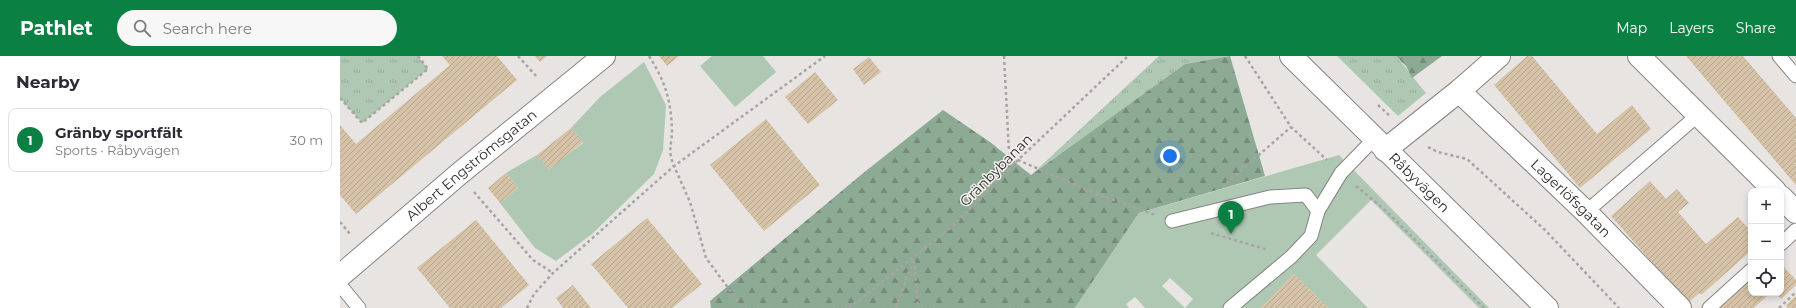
<!DOCTYPE html>
<meta charset="utf-8">
<style>
body{margin:0;font-family:Montserrat,sans-serif;background:#f7f7f7;color:#2b2b33}
.controls{position:absolute;right:12px;bottom:12px;display:grid;overflow:hidden;border-radius:8px;box-shadow:0 2px 6px #0003}
.controls button{width:36px;height:36px;display:grid;place-items:center;padding:0;border:0;border-bottom:1px solid #e1e1e2;background:#fff;color:#2b2b33;font:20px sans-serif}
.you{position:absolute;left:830px;top:100px;width:14px;height:14px;margin:-10px;border:3px solid #fff;border-radius:50%;background:#1a73e8;box-shadow:0 0 0 6px #1a73e833}
.badge{display:grid;place-items:center;width:26px;height:26px;border-radius:50%;background:#0b8043;color:#fff;font-size:13px;font-weight:700}
.pin{position:absolute;translate:-50% -33px;filter:drop-shadow(0 1px 2px #0008)}
.pin::after{content:'';position:absolute;top:21px;width:14px;height:12px;background:inherit;clip-path:polygon(0 0,100% 0,50% 100%)}
.list{margin:0;padding:0;list-style:none}
h2{display:flex;justify-content:space-between;align-items:center;height:52px;margin:0;padding:0 16px;font-size:17px}
h2 small{font-size:13px;font-weight:400;color:#7c7c81}
.list li{display:grid;grid-template-columns:26px 1fr auto;gap:12px;align-items:center;box-sizing:border-box;height:64px;margin:0 8px 8px;padding:0 8px;border:1px solid #e1e1e2;border-radius:8px}
.list b{display:block;font-size:15px;white-space:nowrap}
.list p{margin:0;font-size:13px;white-space:nowrap;color:#7c7c81}
.list em{font-size:13px;font-style:normal;color:#7c7c81}
.icon{flex:none;width:22px;height:22px;fill:none;stroke:currentColor;stroke-width:2;stroke-linecap:round;stroke-linejoin:round}
.map{position:relative;flex:none;width:1456px;height:252px;overflow:hidden}
header{display:flex;align-items:center;gap:24px;box-sizing:border-box;height:56px;padding:0 20px;background:#0b8043;color:#fff}
header strong{font-size:19px}
nav{display:flex;gap:22px;margin-inline-start:auto;font-size:14px}
.search{width:280px;height:36px;background:#f7f7f7;display:flex;align-items:center;gap:10px;box-sizing:border-box;padding:0 14px;border-radius:22px;color:#7c7c81;font-size:15px}
main{display:flex}
aside{flex:1;background:#fff}
.map>svg:first-child{display:block}
</style>
<header>
<strong>Pathlet</strong>
<div class="search"><svg class="icon" aria-label="search" viewBox="0 0 24 24"><circle cx="10" cy="10" r="6"/><path d="M15 15l6 6"/></svg>Search here</div>
<nav><a>Map</a><a>Layers</a><a>Share</a></nav>
</header>
<main>
<aside>
<h2>Nearby<small></small></h2>
<ul class="list">
<li><span class="badge">1</span><div><b>Gränby sportfält</b><p>Sports · Råbyvägen</p></div><em>30 m</em></li>
</ul>
</aside>
<div class="map">
<svg width="1456" height="252" viewBox="0 0 1456 252">
<defs>
<pattern id="grass-tufts" width="24" height="20" patternUnits="userSpaceOnUse"><rect width="24" height="20" fill="#aec8b4"/><path d="M3 7l-1-3M5 7V3M7 7l1-3M15 17l-1-3M17 17v-4M19 17l1-3" fill="none" stroke="#96ac9b"/></pattern>
<pattern id="forest-firs" width="22" height="20" patternUnits="userSpaceOnUse"><rect width="22" height="20" fill="#8daa94"/><path d="M5 1l3.5 6h-7zM16 11l3.5 6h-7z" fill="#748b79"/></pattern>
<pattern id="building-hatch" width="6" height="6" patternUnits="userSpaceOnUse"><rect width="6" height="6" fill="#d6c2a6"/><path d="M-1 1l2-2M0 6l6-6M5 7l2-2" fill="none" stroke="#b8a78f"/></pattern>
</defs>
<rect width="100%" height="100%" fill="#e7e4e2"/>
<g fill="url(#grass-tufts)">
<path d="M0 0H78L88 13 22 67 0 42Z"/>
<path d="M819 0H889L845 8 691 119Z"/>
<path d="M997 0H1056C1067 12 1075 25 1086 37L1058 60Z"/>
</g>
<g fill="url(#forest-firs)">
<path d="M890 0 925 120 799 157 735 252H371L370 245 522 118 603 54 650 86 691 119 845 8Z"/>
<path d="M1056 0H1102L1072 22 1066 10Z"/>
</g>
<g fill="#aec8b4" fill-rule="evenodd">
<path d="M372 0H423L436 16 395 51 360 10Z"/>
<path d="M304 6 326 49 323 94 314 118 252 178 216 205 195 192 160 147 178 132 166 117 197 99 209 113 243 87 231 72 260 41Z"/>
<path d="M999 99 1149 252H1139L1031 144 976 199 1028 252H988L954 218 921 252H805L795 241 786 248 789 252H735L799 157ZM830 222 853 243 845 252 822 230Z"/>
</g>
<g fill="url(#building-hatch)">
<path d="M102 0H157L177 24 16 158 0 139V69L16 88 110 9Z"/>
<path d="M195 0H207L200 6Z"/>
<path d="M319 0H339L327 10Z"/>
<path d="M1187 0H1192L1257 78 1292 49 1311 73 1240 132 1154 29Z"/>
<path d="M1346 0H1403L1456 62V129Z"/>
<path d="M529 1 541 16 524 29 513 13Z"/>
<path d="M475 16 498 44 468 68 445 41Z"/>
<path d="M426 63 480 129 424 175 370 109Z"/>
<path d="M231 72 243 86 209 114 197 99Z"/>
<path d="M166 117 178 132 160 147 148 132Z"/>
<path d="M1310 125 1326 143 1337 133 1349 147 1338 156 1366 188 1398 161 1411 175V195L1361 239 1359 237 1348 247 1271 160Z"/>
<path d="M307 162 362 228 332 252H288L251 208Z"/>
<path d="M136 164 189 229 161 252H110L77 212Z"/>
<path d="M1441 208 1456 224V229L1441 243 1436 237H1441Z"/>
<path d="M954 218 988 252H921Z"/>
<path d="M1411 223V237H1430L1414 252H1380Z"/>
<path d="M233 229 251 252H223L216 242Z"/>
<path d="M1456 240V252H1448L1446 249Z"/>
</g>
<g fill="none" stroke-linecap="round" stroke-linejoin="round">
<g stroke="#888583" stroke-width="15">
<g id="service">
<path d="M1439 0 1456 20"/>
<path d="M1246 156 1358 59"/>
<path d="M832 165 930 141 966 139 978 155"/>
<path d="M1441 188 1456 174"/>
<path d="M0 229 19 252"/>
<path d="M890 252 951 201 971 180 978 155 1001 117 1034 83"/>
<path d="M1369 252 1411 214"/>
</g>
</g>
<g stroke="#888583" stroke-width="24">
<g id="minor">
<path d="M1299 0 1435 135"/>
<path id="s1" d="M1119 35 1246 156 1340 252"/>
<path d="M1045 94 1119 35 1159 0"/>
<path d="M1441 141 1456 156"/>
<path id="s2" d="M0 220 119 118 264 0"/>
</g>
</g>
<g stroke="#888583" stroke-width="24">
<g id="secondary">
<path id="s3" d="M951 0 1207 252"/>
</g>
</g>
<g stroke="#a7a5a3" stroke-width="2.5" stroke-dasharray="3 3" stroke-linecap="butt">
<path d="M178 0 198 22"/>
<path d="M309 0C325 25 331 44 332 74 332 90 327 94 334 110L485 0"/>
<path d="M664 0 669 96 672 107 678 104 752 136 815 159"/>
<path d="M905 0 951 71 987 104"/>
<path d="M0 42 22 67 88 13 78 0"/>
<path d="M1038 49 1050 60"/>
<path d="M1088 91 1098 96 1127 103 1205 174 1279 252"/>
<path d="M1016 130 1045 154 1144 252"/>
<path d="M882 131 951 71"/>
<path d="M134 136 193 204 213 217"/>
<path d="M0 166 11 179"/>
<path d="M871 177 928 194"/>
<path d="M574 204 578 252"/>
<path d="M187 252 194 238 213 217 334 110 350 146 366 202 403 252"/>
<path d="M509 252 614 169 678 104 788 0"/>
<path d="M556 252 574 202"/>
<path d="M1439 252 1456 236"/>
</g>
<use href="#service" stroke="#fff" stroke-width="13"/>
<use href="#minor" stroke="#fff" stroke-width="22"/>
<use href="#secondary" stroke="#fff" stroke-width="22"/>
</g>
<g text-anchor="middle" stroke-width="3" stroke-linejoin="round" paint-order="stroke">
<g font-size="14" fill="#2d2c2b" stroke="#f5f2ef">
<text dy="5" stroke="none"><textPath href="#s2" startOffset="172">Albert Engströmsgatan</textPath></text>
<text transform="translate(656 114) rotate(-45)" y="5">Gränbybanan</text>
<text dy="5" stroke="none"><textPath href="#s3" startOffset="180">Råbyvägen</textPath></text>
<text dy="5" stroke="none"><textPath href="#s1" startOffset="155">Lagerlöfsgatan</textPath></text>
</g>
</g>
</svg>
<div class="controls">
<button>+</button>
<button>−</button>
<button><svg class="icon" aria-label="locate" viewBox="0 0 24 24"><circle cx="12" cy="12" r="6"/><path d="M12 2v4M12 18v4M2 12h4M18 12h4"/></svg></button>
</div>
<div class="you"></div>
<div class="pin badge" style="left:891px;top:178px">1</div>
</div>
</main>
